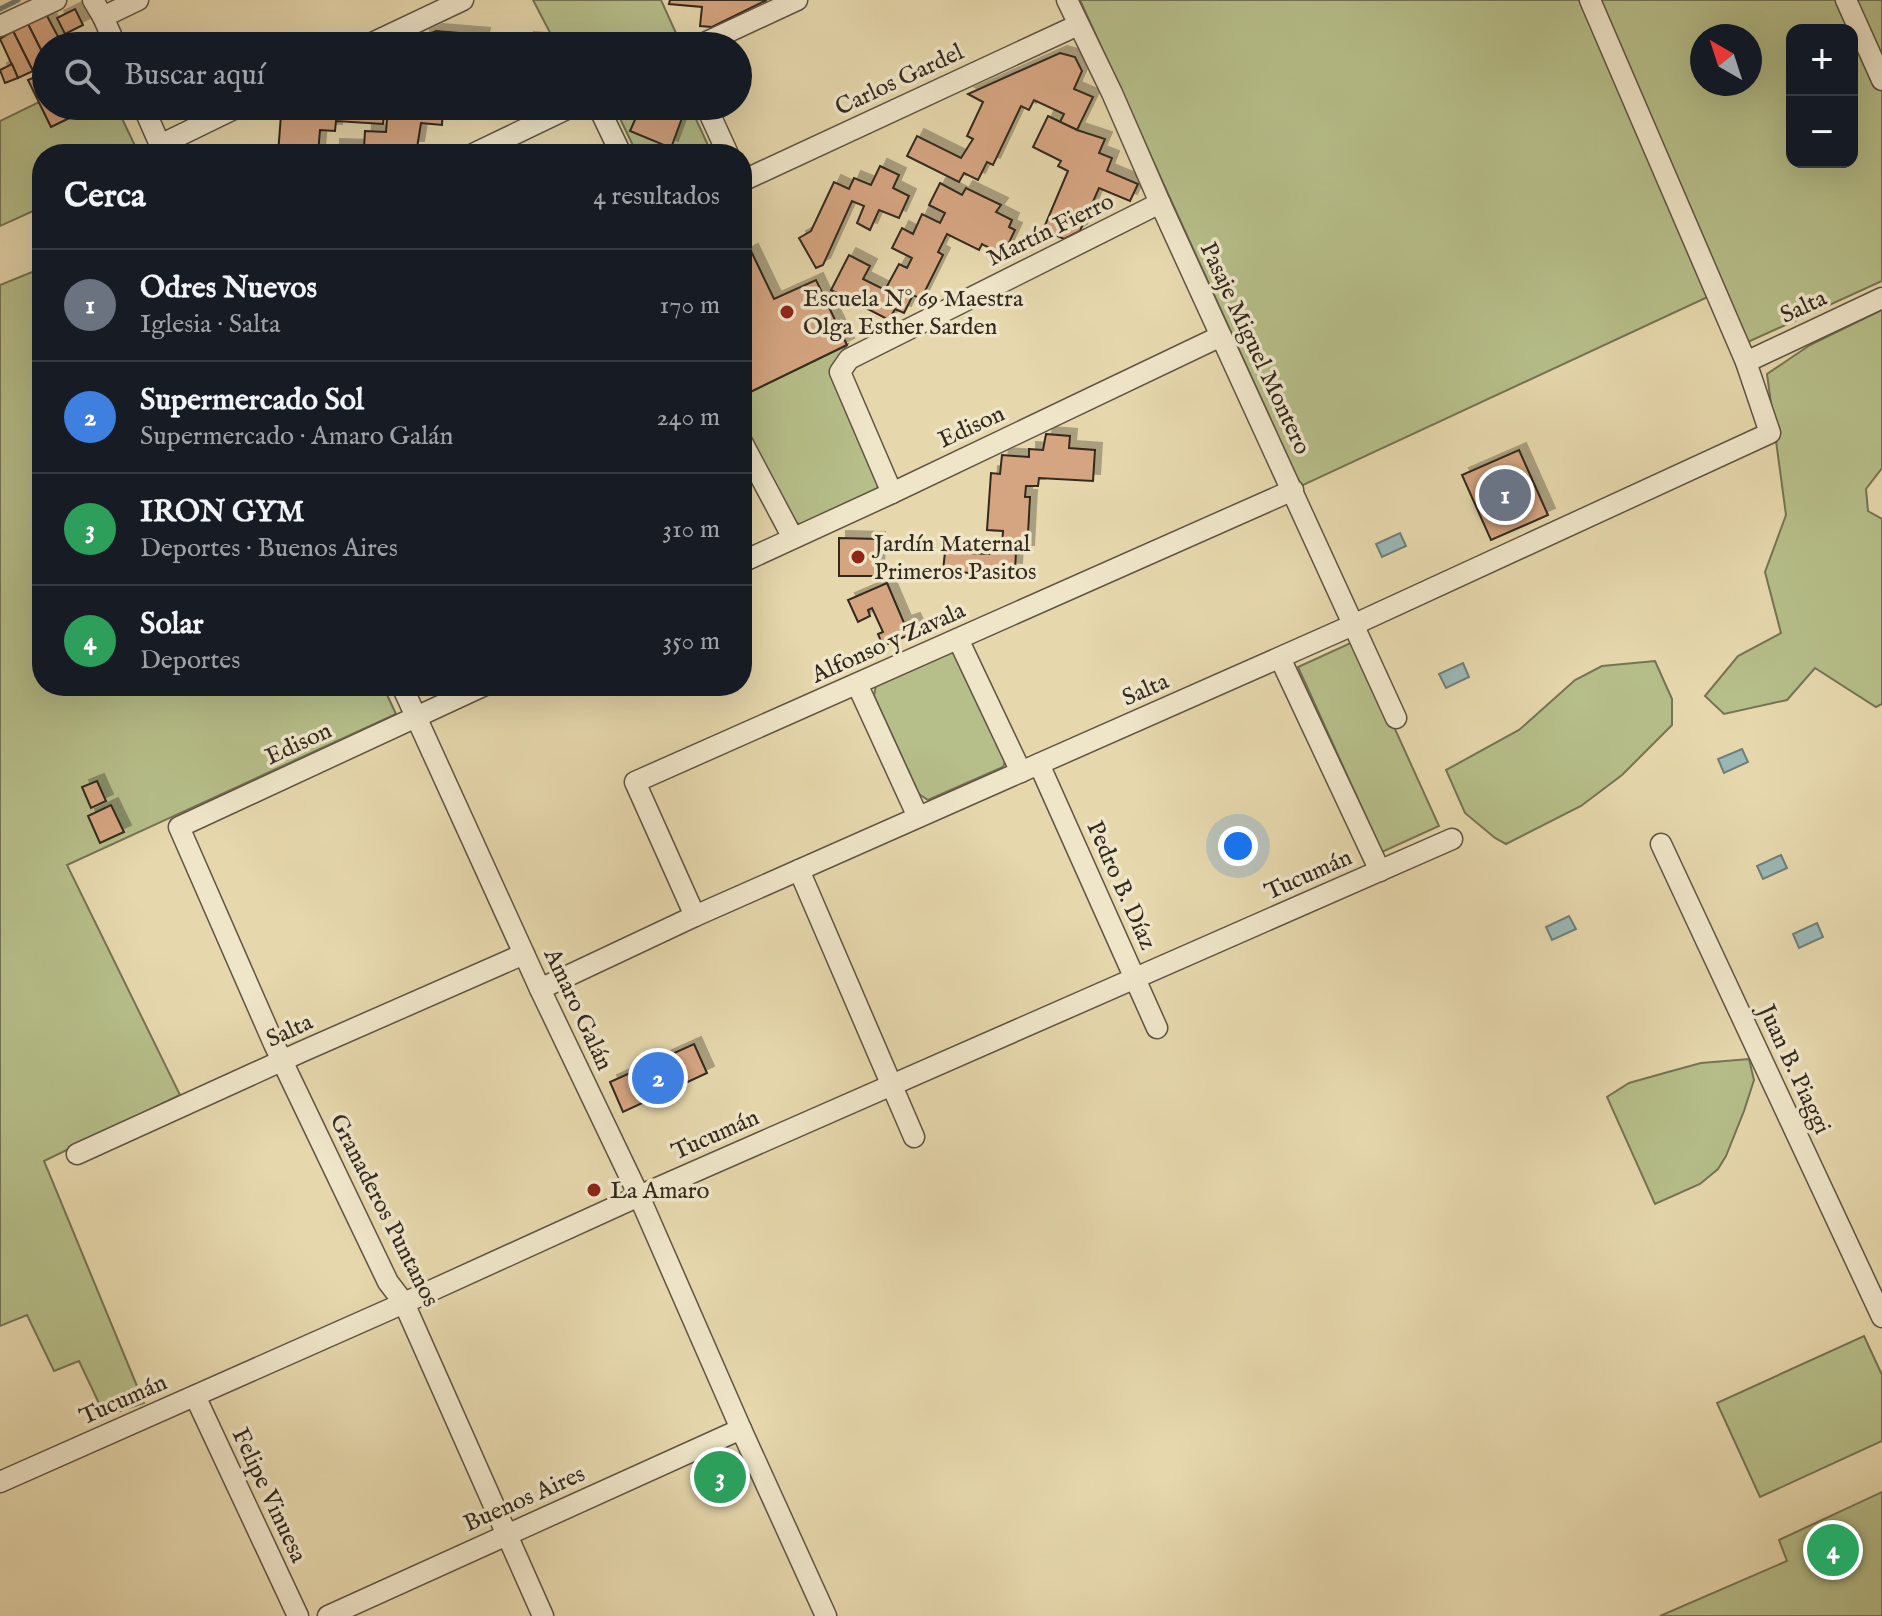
<!DOCTYPE html>
<html lang="es">
<meta charset="utf-8">
<style>
body{margin:0;font-family:"IM FELL English",serif;background:#242831;color:#f1f3f6}
.controls{position:absolute;right:24px;top:24px;display:grid;overflow:hidden;border-radius:16px;box-shadow:0 8px 32px #0002}
.controls button{width:72px;height:72px;display:grid;place-items:center;padding:0;border:0;border-bottom:2px solid #363941;background:#171b24;color:#f1f3f6;font:40px sans-serif}
.compass{position:absolute;left:1690px;top:24px;width:72px;height:72px;border-radius:50%;background:#171b24;box-shadow:0 8px 32px #0002;rotate:321deg}
.you{position:absolute;left:1238px;top:846px;width:28px;height:28px;margin:-20px;border:6px solid #fff;border-radius:50%;background:#1a73e8;box-shadow:0 0 0 12px #1a73e833}
.badge{display:grid;place-items:center;width:52px;height:52px;border-radius:50%;background:#7c3aed;color:#fff;font-size:26px;font-weight:700}
.pin{position:absolute;translate:-50% -50%;border:4px solid #fff;box-shadow:0 2px 8px #0006}
.list{margin:0;padding:0;list-style:none}
h2{display:flex;justify-content:space-between;align-items:center;height:104px;margin:0;padding:0 32px;font-size:34px}
h2 small{font-size:26px;font-weight:400;color:#9ea1a6}
.list li{display:grid;grid-template-columns:52px 1fr auto;gap:24px;align-items:center;box-sizing:border-box;height:112px;padding:0 32px;border-top:2px solid #363941}
.list b{display:block;font-size:30px;white-space:nowrap}
.list p{margin:0;font-size:26px;white-space:nowrap;color:#9ea1a6}
.list em{font-size:26px;font-style:normal;color:#9ea1a6}
.icon{flex:none;width:44px;height:44px;fill:none;stroke:currentColor;stroke-width:2;stroke-linecap:round;stroke-linejoin:round}
.map{position:relative;flex:none;width:1882px;height:1616px;overflow:hidden}
.search{position:absolute;background:#171b24;box-shadow:0 8px 32px #0002;left:32px;top:32px;width:720px;height:88px;display:flex;align-items:center;gap:20px;box-sizing:border-box;padding:0 28px;border-radius:44px;color:#9ea1a6;font-size:30px}
.panel{position:absolute;background:#171b24;box-shadow:0 8px 32px #0002;left:32px;top:144px;width:720px;height:552px;border-radius:32px}
.map>svg:first-child{display:block}
</style>
<div class="map">
<svg width="1882" height="1616" viewBox="0 0 1882 1616">
<defs>
<filter id="shadow"><feDropShadow dx="7" dy="-7" stdDeviation="0" flood-color="#0004"/></filter>
</defs>
<rect width="100%" height="100%" fill="#e6d7ac"/>
<filter id="stains"><feTurbulence type="fractalNoise" baseFrequency=".0025" numOctaves="4"/><feColorMatrix values="0 0 0 0 .2 0 0 0 0 .09 0 0 0 0 .02 0 0 0 .5 -.17"/></filter>
<radialGradient id="worn" r=".72"><stop offset=".6" stop-color="#630" stop-opacity="0"/><stop offset="1" stop-color="#630" stop-opacity=".3"/></radialGradient>
<g fill="#b6be89" stroke="#747454" stroke-width="2" fill-rule="evenodd">
<path d="M533 0H661L680 42 671 46H557Z"/>
<path d="M1080 0H1584L1712 295 1301 486Z"/>
<path d="M1599 0H1882V281L1748 342ZM1792 30H1852V162H1792ZM1702 36H1750V84H1702Z"/>
<path d="M39 102 51 127 94 106H116L139 154H42V207L0 226V121Z"/>
<path d="M614 106H690L712 154H637Z"/>
<path d="M42 268V686H383L396 714 67 865 180 1095 44 1161 144 1403 105 1416 79 1361 54 1371 27 1315 0 1326V285Z"/>
<path d="M1882 310V468L1866 489 1868 511 1882 519V704L1876 707 1815 668 1787 700 1724 714 1705 696 1738 656 1781 633 1765 572 1786 515 1767 374 1810 345Z"/>
<path d="M847 345 830 373 879 483 876 491 804 525 792 522 742 425V396Z"/>
<path d="M1355 641 1439 826 1382 852 1298 667Z"/>
<path d="M946 650 961 655 1007 756 1003 767 928 800 919 794 874 696 876 684Z"/>
<path d="M1655 661 1672 699V725L1622 775 1581 806 1506 844 1495 838 1465 813 1446 770 1519 730 1575 680 1602 666Z"/>
<path d="M1749 1059 1754 1080 1744 1111 1726 1156 1718 1169 1700 1184 1655 1204 1607 1097 1629 1083 1668 1072 1701 1063Z"/>
<path d="M1864 1336 1882 1375V1441L1760 1497 1717 1403Z"/>
<path d="M1882 1492V1616H1660L1787 1561 1779 1540Z"/>
</g>
<g fill="#9ab7b4" stroke="#707e78" stroke-width="2">
<path d="M1400 533 1406 546 1382 557 1376 544Z"/>
<path d="M1463 663 1469 677 1446 688 1439 674Z"/>
<path d="M1742 749 1748 762 1724 773 1718 759Z"/>
<path d="M1781 855 1787 868 1763 879 1757 866Z"/>
<path d="M1569 916 1576 929 1552 940 1546 927Z"/>
<path d="M1817 923 1823 937 1799 948 1793 934Z"/>
</g>
<g fill="none" stroke-linecap="round" stroke-linejoin="round">
<path stroke="#707e78" stroke-width="5" d="M0 9 18 0"/>
</g>
<g fill="#d5a581" stroke="#32291e" stroke-width="2" filter="url(#shadow)">
<path d="M670 0H767L712 27 700 26 702 7 669 4Z"/>
<path d="M75 9 83 25 65 34 57 18Z"/>
<path d="M46 14 62 44 58 46H46V52L43 54 28 24Z"/>
<path d="M28 24 46 60V66L33 71 13 31Z"/>
<path d="M13 31 33 71 18 78 0 39Z"/>
<path d="M436 31 483 35 481 46H422L423 37Z"/>
<path d="M527 39 553 41 552 46H526Z"/>
<path d="M1060 53 1075 57 1082 71 1074 89 1093 97 1077 130 1060 122 1064 114 1034 100 1029 110 1021 106 993 165 987 162 978 180 964 173 959 182 907 156 917 136 961 158 973 139 967 136 983 102 968 94Z"/>
<path d="M12 64 18 78 5 83 0 70Z"/>
<path d="M46 72V106H94L51 127 28 80Z"/>
<path d="M309 106H385L383 124 336 121 335 131 320 130 318 154H278L281 115 308 117Z"/>
<path d="M388 106H443L442 125 421 123 417 148H408L407 154H333V146L364 147 365 131 386 132Z"/>
<path d="M473 106H523V111Z"/>
<path d="M641 106 686 107 671 148 630 131Z"/>
<path d="M1048 116 1077 130 1105 139 1099 153 1112 158 1107 171 1138 184 1130 201 1099 188 1080 231 1064 239 1043 230 1068 171 1058 166 1061 161 1033 147Z"/>
<path d="M880 166 899 175 893 188 909 196 899 218 879 210 870 230 857 223 864 206 852 201 823 265 816 268 799 238 811 231 834 182 849 189 854 178 871 185Z"/>
<path d="M940 183 962 195 966 188 1001 205 996 212 1012 220 1009 227 1015 230 1003 255 982 244 979 250 947 234 938 252 943 255 921 299 913 295 904 313 895 309 889 320 831 290 849 255 870 266 863 279 885 290 899 264 907 268 912 258 892 248 902 228 913 234 922 214 940 223 945 213 929 205Z"/>
<path d="M751 251 774 299 816 280 847 345 742 396V256Z"/>
<path d="M1046 434 1070 436 1069 448 1095 450 1093 481 1039 478 1038 486H1026L1025 497H1030L1027 552H1016L1015 570 1000 569 999 575 943 571 945 552 989 554 990 546H1002L1003 531 987 530 991 473 1000 474 1002 455 1029 457V449L1043 450Z"/>
<path d="M1519 450 1548 515 1491 540 1462 475Z"/>
<path d="M839 538 878 539 877 576H839Z"/>
<path d="M887 583 904 623 913 620 918 631 883 646 878 634 883 632 872 608 868 610 870 616 858 622 848 600Z"/>
<path d="M97 781 106 801 91 808 82 787Z"/>
<path d="M111 805 124 832 100 843 88 816Z"/>
<path d="M694 1044 707 1073 623 1112 610 1082Z"/>
</g>
<g fill="none" stroke-linecap="round" stroke-linejoin="round">
<g stroke="#5f5442" stroke-width="23">
<g id="minor">
<path d="M93 0 103 17 116 46"/>
<path d="M1067 0 1112 93 1160 203 1396 718"/>
<path d="M1846 0 1882 80"/>
<path d="M103 17 138 0"/>
<path d="M0 26 56 0"/>
<path d="M366 46 463 0"/>
<path d="M698 46 797 0"/>
<path d="M143 106 164 154"/>
<path d="M598 106 621 154"/>
<path d="M706 106 728 154"/>
<path d="M160 145 240 106"/>
<path d="M473 154 573 106"/>
<path d="M742 181 1078 25"/>
<path d="M1746 362 1882 298"/>
<path d="M742 442 793 538"/>
<path d="M892 493 840 372 849 359 1160 203"/>
<path d="M742 562 892 493 1221 336"/>
<path d="M958 639 1021 772"/>
<path d="M1280 658 1380 871"/>
<path d="M857 684 918 817"/>
<path d="M402 686 540 989 639 1196 741 1429 826 1616"/>
<path d="M483 686 179 827 274 1044 388 1282 404 1303 543 1616"/>
<path d="M1039 764 1157 1028"/>
<path d="M1661 844 1882 1317"/>
<path d="M799 870 914 1137"/>
<path d="M695 916 635 782 1293 490"/>
<path d="M540 989 695 916 1353 625 1770 433 1746 362 1590 0"/>
<path d="M77 1154 301 1052 524 954"/>
<path d="M195 1396 298 1616"/>
<path d="M0 1482 404 1303 639 1196 1452 839"/>
<path d="M328 1616 741 1429"/>
</g>
</g>
<use href="#minor" stroke="#efe5c9" stroke-width="20"/>
</g>
<g fill="#8f2418" stroke="#efe5c9" stroke-width="3">
<circle cx="787" cy="312" r="8"/>
<circle cx="858" cy="557" r="8"/>
<circle cx="594" cy="1190" r="8"/>
</g>
<g text-anchor="middle" stroke-width="7" stroke-linejoin="round" paint-order="stroke">
<g font-size="24" fill="#32291e" stroke="#efe5c9">
<text transform="translate(899 79) rotate(-25)" y="8">Carlos Gardel</text>
<text transform="translate(1050 229) rotate(-26)" y="8">Martín Fierro</text>
<text transform="translate(1803 306) rotate(-25)" y="8">Salta</text>
<text transform="translate(1256 348) rotate(65)" y="8">Pasaje Miguel Montero</text>
<text transform="translate(971 426) rotate(-25)" y="8">Edison</text>
<text transform="translate(888 642) rotate(-24)" y="8">Alfonso y Zavala</text>
<text transform="translate(1145 689) rotate(-24)" y="8">Salta</text>
<text transform="translate(298 743) rotate(-25)" y="8">Edison</text>
<text transform="translate(1308 874) rotate(-24)" y="8">Tucumán</text>
<text transform="translate(1122 885) rotate(66)" y="8">Pedro B. Díaz</text>
<text transform="translate(579 1009) rotate(65)" y="8">Amaro Galán</text>
<text transform="translate(289 1030) rotate(-25)" y="8">Salta</text>
<text transform="translate(1795 1069) rotate(65)" y="8">Juan B. Piaggi</text>
<text transform="translate(715 1134) rotate(-24)" y="8">Tucumán</text>
<text transform="translate(385 1210) rotate(63)" y="8">Granaderos Puntanos</text>
<text transform="translate(123 1399) rotate(-24)" y="8">Tucumán</text>
<text transform="translate(270 1495) rotate(65)" y="8">Felipe Vinuesa</text>
<text transform="translate(524 1498) rotate(-24)" y="8">Buenos Aires</text>
</g>
<g font-size="24" fill="#32291e" stroke="#efe5c9" text-anchor="start">
<text x="803" y="306">Escuela N° 69 Maestra<tspan x="803" dy="28">Olga Esther Sarden</tspan></text>
<text x="874" y="551">Jardín Maternal<tspan x="874" dy="28">Primeros Pasitos</tspan></text>
<text x="610" y="1198">La Amaro</text>
</g>
</g>
<rect width="100%" height="100%" filter="url(#stains)"/>
<rect width="100%" height="100%" fill="url(#worn)"/>
</svg>
<div class="controls">
<button>+</button>
<button>−</button>
</div>
<svg class="compass" viewBox="-18 -18 36 36"><path d="M0-13l5 13h-10z" fill="#e53935"/><path d="M0 13l5-13h-10z" fill="#9ea1a6"/></svg>
<div class="you"></div>
<div class="pin badge" style="left:1505px;top:495px;background:#6b7280">1</div>
<div class="pin badge" style="left:658px;top:1078px;background:#3f7fe0">2</div>
<div class="pin badge" style="left:720px;top:1477px;background:#2e9e5b">3</div>
<div class="pin badge" style="left:1833px;top:1550px;background:#2e9e5b">4</div>
<div class="search"><svg class="icon" aria-label="search" viewBox="0 0 24 24"><circle cx="10" cy="10" r="6"/><path d="M15 15l6 6"/></svg>Buscar aquí</div>
<section class="panel">
<h2>Cerca<small>4 resultados</small></h2>
<ul class="list">
<li><span class="badge" style="background:#6b7280">1</span><div><b>Odres Nuevos</b><p>Iglesia · Salta</p></div><em>170 m</em></li>
<li><span class="badge" style="background:#3f7fe0">2</span><div><b>Supermercado Sol</b><p>Supermercado · Amaro Galán</p></div><em>240 m</em></li>
<li><span class="badge" style="background:#2e9e5b">3</span><div><b>IRON GYM</b><p>Deportes · Buenos Aires</p></div><em>310 m</em></li>
<li><span class="badge" style="background:#2e9e5b">4</span><div><b>Solar</b><p>Deportes</p></div><em>350 m</em></li>
</ul>
</section>
</div>
